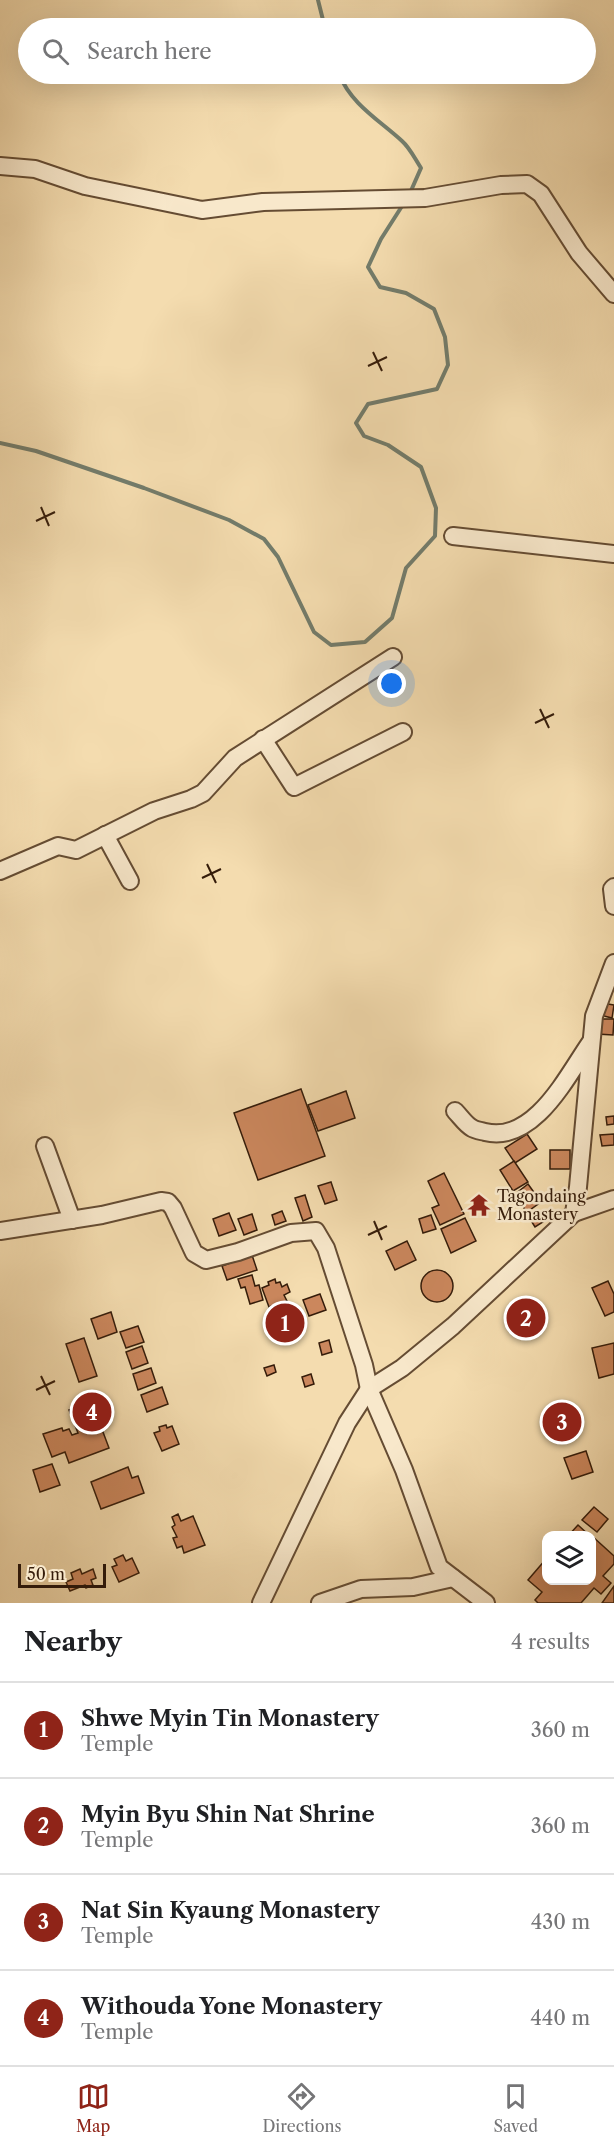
<!DOCTYPE html>
<style>
body{margin:0;font-family:"Libre Caslon Text",serif;background:#f6f6f6;color:#202124}
.controls{position:absolute;right:18px;bottom:18px;display:grid;overflow:hidden;border-radius:12px;box-shadow:0 6px 24px #0002}
.controls button{width:54px;height:54px;display:grid;place-items:center;padding:0;border:0;border-bottom:2px solid #e0e0e0;background:#fff;color:#202124;font:30px sans-serif}
.scale{position:absolute;left:18px;bottom:15px;width:88px;box-sizing:border-box;padding-left:6px;border:3px solid #351c0a;border-top:0;font-size:16px;line-height:21px;white-space:nowrap;color:#351c0a;-webkit-text-stroke:4px #f8e8cb;paint-order:stroke}
.you{position:absolute;left:392px;top:684px;width:21px;height:21px;margin:-15px;border:4px solid #fff;border-radius:50%;background:#1a73e8;box-shadow:0 0 0 9px #1a73e833}
.badge{display:grid;place-items:center;width:39px;height:39px;border-radius:50%;background:#8f2418;color:#fff;font-size:20px;font-weight:700}
.pin{position:absolute;translate:-50% -50%;border:3px solid #fff;box-shadow:0 2px 6px #0006}
.list{margin:0;padding:0;list-style:none}
h2{display:flex;justify-content:space-between;align-items:center;height:78px;margin:0;padding:0 24px;font-size:26px}
h2 small{font-size:20px;font-weight:400;color:#757577}
.list li{display:grid;grid-template-columns:39px 1fr auto;gap:18px;align-items:center;box-sizing:border-box;height:96px;padding:0 24px;border-top:2px solid #e0e0e0}
.list b{display:block;font-size:22px;white-space:nowrap}
.list p{margin:0;font-size:20px;white-space:nowrap;color:#757577}
.list em{font-size:20px;font-style:normal;color:#757577}
.icon{flex:none;width:33px;height:33px;fill:none;stroke:currentColor;stroke-width:2;stroke-linecap:round;stroke-linejoin:round}
.map{position:relative;flex:none;width:614px;height:1603px;overflow:hidden}
.search{position:absolute;background:#fff;box-shadow:0 6px 24px #0002;left:18px;right:18px;top:18px;height:66px;display:flex;align-items:center;gap:15px;box-sizing:border-box;padding:0 21px;border-radius:33px;color:#757577;font-size:22px}
.sheet{height:462px;background:#fff}
nav{display:flex;justify-content:space-around;align-items:center;box-sizing:border-box;height:84px;border-top:2px solid #e0e0e0;background:#fff;font-size:16px;color:#757577}
nav a{display:grid;justify-items:center;gap:3px}
nav .on{color:#8f2418}
.map>svg:first-child{display:block}
</style>
<div class="map">
<svg width="614" height="1603" viewBox="0 0 614 1603">
<rect width="100%" height="100%" fill="#f4dcaf"/>
<filter id="stains"><feTurbulence type="fractalNoise" baseFrequency=".00333" numOctaves="4"/><feColorMatrix values="0 0 0 0 .2 0 0 0 0 .09 0 0 0 0 .02 0 0 0 .5 -.17"/></filter>
<radialGradient id="worn" r=".72"><stop offset=".6" stop-color="#630" stop-opacity="0"/><stop offset="1" stop-color="#630" stop-opacity=".3"/></radialGradient>
<g fill="none" stroke-linecap="round" stroke-linejoin="round">
<g stroke="#737c6b" stroke-width="4">
<path d="M318 0 325 28"/>
<path d="M339 74C351 104 379 120 402 141 410 148 415 159 421 168L410 193"/>
<path d="M0 443 36 451 144 488 229 520 264 539 278 557 314 632 331 645 365 642 392 618 406 568 435 536 436 508 421 467 388 445 364 436 356 423 368 404 437 389 448 365 445 337 434 309 406 293 380 287 368 267 381 239 404 203"/>
</g>
</g>
<g fill="#cb875d" stroke="#351c0a" stroke-width="1.5">
<path d="M602 1003 614 1005 612 1018 600 1015Z"/>
<path d="M598 1019H614L613 1035 597 1034Z"/>
<path d="M301 1089 325 1156 258 1180 234 1113Z"/>
<path d="M346 1091 355 1118 318 1131 308 1105Z"/>
<path d="M614 1116V1124L607 1125 606 1117Z"/>
<path d="M527 1134 537 1149 515 1163 505 1148Z"/>
<path d="M614 1134V1145L602 1146 600 1135Z"/>
<rect x="550" y="1150" width="20" height="19"/>
<path d="M514 1161 528 1182 513 1191 500 1170Z"/>
<path d="M444 1173 464 1214 440 1225 432 1208 439 1205 428 1181Z"/>
<path d="M331 1182 337 1200 325 1204 318 1186Z"/>
<path d="M528 1184 541 1202 527 1212 514 1195Z"/>
<path d="M305 1195 312 1217 303 1221 295 1198Z"/>
<path d="M282 1211 286 1221 275 1225 272 1215Z"/>
<path d="M229 1213 236 1230 219 1236 213 1219Z"/>
<path d="M542 1213 546 1220 535 1227 530 1219Z"/>
<path d="M252 1214 257 1230 244 1235 238 1219Z"/>
<path d="M431 1215 436 1229 423 1233 419 1219Z"/>
<path d="M465 1218 476 1241 451 1253 441 1229Z"/>
<path d="M407 1241 416 1260 395 1270 386 1251Z"/>
<path d="M252 1255 257 1270 227 1280 222 1266Z"/>
<circle cx="437" cy="1286" r="16"/>
<path d="M252 1275 255 1286 259 1285 263 1300 250 1304 245 1287 241 1288 238 1279Z"/>
<path d="M275 1279 276 1283 280 1282 282 1287 287 1284 290 1292 284 1295 287 1301 269 1307 262 1288 269 1285 268 1282Z"/>
<path d="M608 1281 614 1294V1312L605 1316 592 1288Z"/>
<path d="M320 1294 326 1310 309 1316 303 1300Z"/>
<path d="M526 1302 542 1323 528 1334 512 1313Z"/>
<path d="M111 1312 117 1332 98 1339 91 1319Z"/>
<path d="M138 1326 144 1342 126 1348 120 1332Z"/>
<path d="M84 1338 97 1376 79 1382 66 1344Z"/>
<path d="M329 1340 332 1352 322 1355 319 1343Z"/>
<path d="M614 1343V1374L599 1378 592 1348Z"/>
<path d="M142 1346 148 1363 132 1369 126 1352Z"/>
<path d="M274 1365 276 1372 267 1376 264 1368Z"/>
<path d="M151 1368 156 1383 138 1390 133 1374Z"/>
<path d="M311 1374 314 1384 305 1387 302 1377Z"/>
<path d="M162 1387 168 1404 147 1412 141 1395Z"/>
<path d="M88 1403 94 1419 88 1422 91 1428 100 1424 109 1448 69 1463 65 1452 52 1457 43 1434 62 1428 63 1431 69 1429 72 1435 78 1433 69 1410Z"/>
<path d="M166 1425 167 1428 172 1426 179 1444 162 1451 154 1433 160 1431 159 1427Z"/>
<path d="M586 1451 593 1472 572 1479 564 1458Z"/>
<path d="M52 1464 60 1485 40 1492 33 1470Z"/>
<path d="M128 1467 132 1478 138 1476 144 1493 101 1509 91 1482Z"/>
<path d="M594 1507 608 1519 597 1532 582 1520Z"/>
<path d="M178 1514 181 1521 193 1516 205 1545 184 1553 182 1546 177 1548 173 1538 177 1537 172 1527 175 1525 172 1517Z"/>
<path d="M578 1525 590 1536H568Z"/>
<path d="M592 1536 614 1556V1564L603 1576 611 1583 601 1594 594 1588 581 1603H538L535 1600 542 1592 528 1580 546 1559V1580H592Z"/>
<path d="M123 1555 126 1561 132 1558 139 1573 119 1582 112 1567 117 1565 114 1559Z"/>
<path d="M80 1569 82 1574 93 1569 96 1578 91 1580 93 1585 86 1588 85 1585 70 1591 66 1582 73 1579 71 1573Z"/>
<path d="M614 1586V1603H602Z"/>
</g>
<g fill="none" stroke-linecap="round" stroke-linejoin="round">
<g stroke="#654c33" stroke-width="20">
<g id="minor">
<path d="M0 166 35 169 85 186 202 210 263 202 425 198 501 185 527 184 541 194 579 253 614 294"/>
<path d="M453 536 614 554"/>
<path d="M263 739 294 787 403 732"/>
<path d="M105 835 130 881"/>
<path d="M0 871 58 846 76 850 154 811 191 799 203 793 235 758 393 657"/>
<path d="M614 887 612 889 614 906"/>
<path d="M455 1111C460 1116 466 1125 472 1128 475 1130 481 1131 485 1132 534 1144 567 1076 590 1043"/>
<path d="M45 1146 72 1220"/>
<path d="M574 1213 578 1187 594 1016 614 963"/>
<path d="M0 1231 102 1215 161 1201 168 1202 173 1208 194 1253 206 1260 238 1252 291 1233 316 1231 326 1248 364 1365 369 1389 404 1470 439 1567 486 1603"/>
<path d="M261 1603 347 1423 369 1389 402 1368 453 1326 574 1213 614 1199"/>
<path d="M320 1603 361 1589 413 1587 453 1578"/>
</g>
</g>
<use href="#minor" stroke="#f8e8cb" stroke-width="16"/>
</g>
<path fill="none" stroke="#351c0a" stroke-width="2" d="M373 352 382 371M368 366 387 357M41 507 49 526M36 521 55 512M540 709 549 728M535 723 554 714M207 864 216 883M202 878 221 869M374 1221 382 1240M368 1235 387 1226M41 1376 50 1395M36 1390 55 1381"/>
<defs>
<g id="temple-bare" transform="scale(1.8)"><path d="M0-6L5-2H3V0L6.5 2.5H4V6H1.5V3h-3V6H-4V2.5H-6.5L-3 0V-2H-5Z" fill="#8f2418" stroke="#f8e8cb" stroke-width="2.5" paint-order="stroke"/></g>
</defs>
<g fill-rule="evenodd">
<use href="#temple-bare" x="479" y="1205"/>
</g>
<g text-anchor="middle" stroke-width="5" stroke-linejoin="round" paint-order="stroke">
<g font-size="16" fill="#351c0a" stroke="#f8e8cb" text-anchor="start">
<text x="497" y="1202">Tagondaing<tspan x="497" dy="18">Monastery</tspan></text>
</g>
</g>
<rect width="100%" height="100%" filter="url(#stains)"/>
<rect width="100%" height="100%" fill="url(#worn)"/>
</svg>
<div class="controls">
<button><svg class="icon" aria-label="layers" viewBox="0 0 24 24"><path d="M12 4l9 5-9 5-9-5zM3 14l9 5 9-5"/></svg></button>
</div>
<div class="scale">50 m</div>
<div class="you"></div>
<div class="pin badge" style="left:285px;top:1323px">1</div>
<div class="pin badge" style="left:526px;top:1318px">2</div>
<div class="pin badge" style="left:562px;top:1422px">3</div>
<div class="pin badge" style="left:92px;top:1412px">4</div>
<div class="search"><svg class="icon" aria-label="search" viewBox="0 0 24 24"><circle cx="10" cy="10" r="6"/><path d="M15 15l6 6"/></svg>Search here</div>
</div>
<section class="sheet">
<h2>Nearby<small>4 results</small></h2>
<ul class="list">
<li><span class="badge">1</span><div><b>Shwe Myin Tin Monastery</b><p>Temple</p></div><em>360 m</em></li>
<li><span class="badge">2</span><div><b>Myin Byu Shin Nat Shrine</b><p>Temple</p></div><em>360 m</em></li>
<li><span class="badge">3</span><div><b>Nat Sin Kyaung Monastery</b><p>Temple</p></div><em>430 m</em></li>
<li><span class="badge">4</span><div><b>Withouda Yone Monastery</b><p>Temple</p></div><em>440 m</em></li>
</ul>
</section>
<nav>
<a class="on"><svg class="icon" aria-label="map" viewBox="0 0 24 24"><path d="M3 6l6-2 6 2 6-2v14l-6 2-6-2-6 2zM9 4v14M15 6v14"/></svg>Map</a>
<a><svg class="icon" aria-label="directions" viewBox="0 0 24 24"><path d="M12 3l9 9-9 9-9-9zM9 14v-3h6M13 9l2 2-2 2"/></svg>Directions</a>
<a><svg class="icon" aria-label="saved" viewBox="0 0 24 24"><path d="M7 4h10v16l-5-4-5 4z"/></svg>Saved</a>
</nav>
